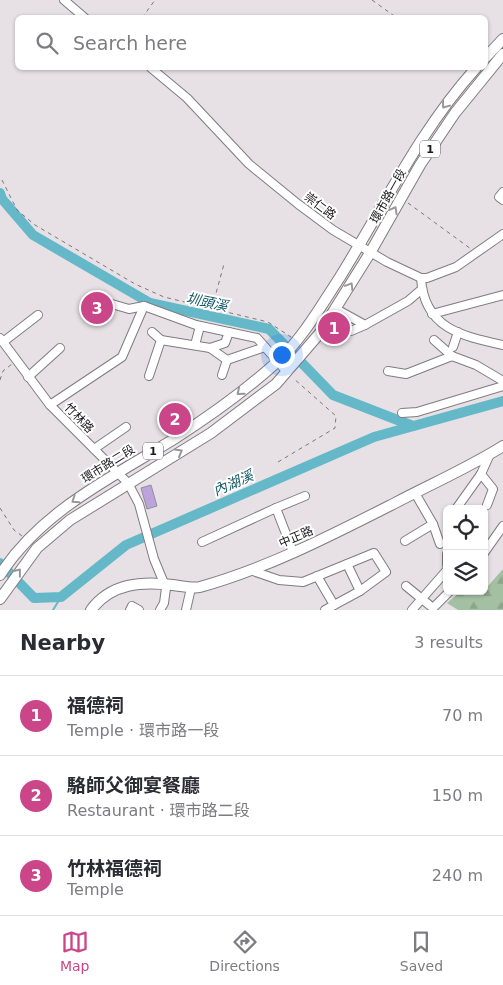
<!DOCTYPE html>
<meta charset="utf-8">
<style>
body{margin:0;font-family:"DejaVu Sans","Noto Sans TC",sans-serif;background:#f2f2f3;color:#2b2b33}
.controls{position:absolute;right:15px;bottom:15px;display:grid;overflow:hidden;border-radius:8px;box-shadow:0 1px 4px #0004}
.controls button{width:45px;height:45px;display:grid;place-items:center;padding:0;border:0;border-bottom:1px solid #e1e1e2;background:#fff;color:#2b2b33;font:25px sans-serif}
.you{position:absolute;left:281px;top:354px;width:18px;height:18px;margin:-12px;border:4px solid #fff;border-radius:50%;background:#1a73e8;box-shadow:0 0 0 8px #1a73e833}
.badge{display:grid;place-items:center;width:32px;height:32px;border-radius:50%;background:#cb4688;color:#fff;font-size:16px;font-weight:700}
.pin{position:absolute;translate:-50% -50%;border:2px solid #fff;box-shadow:0 1px 5px #0006}
.list{margin:0;padding:0;list-style:none}
h2{display:flex;justify-content:space-between;align-items:center;height:65px;margin:0;padding:0 20px;font-size:21px}
h2 small{font-size:16px;font-weight:400;color:#7c7c81}
.list li{display:grid;grid-template-columns:32px 1fr auto;gap:15px;align-items:center;box-sizing:border-box;height:80px;padding:0 20px;border-top:1px solid #e1e1e2}
.list b{display:block;font-size:19px;white-space:nowrap}
.list p{margin:0;font-size:16px;white-space:nowrap;color:#7c7c81}
.list em{font-size:16px;font-style:normal;color:#7c7c81}
.icon{flex:none;width:28px;height:28px;fill:none;stroke:currentColor;stroke-width:2;stroke-linecap:round;stroke-linejoin:round}
.map{position:relative;flex:none;width:503px;height:610px;overflow:hidden}
.search{position:absolute;background:#fff;box-shadow:0 1px 4px #0004;left:15px;right:15px;top:15px;height:55px;display:flex;align-items:center;gap:12px;box-sizing:border-box;padding:0 18px;border-radius:8px;color:#7c7c81;font-size:19px}
.sheet{height:305px;background:#fff}
nav{display:flex;justify-content:space-around;align-items:center;box-sizing:border-box;height:70px;border-top:1px solid #e1e1e2;background:#fff;font-size:14px;color:#7c7c81}
nav a{display:grid;justify-items:center;gap:2px}
nav .on{color:#cb4688}
.map>svg:first-child{display:block}
</style>
<div class="map">
<svg width="503" height="610" viewBox="0 0 503 610">
<defs>
<pattern id="forest-firs" width="22" height="20" patternUnits="userSpaceOnUse" patternTransform="scale(1.25)"><rect width="22" height="20" fill="#a4c0a3"/><path d="M5 1l3.5 6h-7zM16 11l3.5 6h-7z" fill="#8da48c"/></pattern>
</defs>
<rect width="100%" height="100%" fill="#e7e1e6"/>
<path fill="url(#forest-firs)" d="M503 569V610H458L447 603 461 591H484V584L488 586Z"/>
<g fill="none" stroke-linecap="round" stroke-linejoin="round">
<path stroke="#64b8c8" stroke-width="2" d="M53 610 61 597"/>
<g stroke="#64b8c8" stroke-width="10">
<path d="M0 193 2 199 33 235 150 303 269 329 333 395 413 426"/>
<path d="M0 563 34 598 61 597 126 545 374 437 503 401"/>
</g>
</g>
<path fill="#bca3dc" stroke="#918f95" d="M151 485 157 506 147 509 141 488Z"/>
<g fill="none" stroke-linecap="round" stroke-linejoin="round">
<g stroke="#807b80" stroke-width="10">
<g id="minor">
<path d="M64 0 85 18"/>
<path d="M151 68 187 98 249 164 298 204 333 230 387 262 421 278H427L456 267 503 234"/>
<path d="M503 192 499 197 503 200"/>
<path d="M421 278C424 328 461 336 503 345"/>
<path d="M105 302 129 309 144 306 196 325 257 338 287 372"/>
<path d="M336 309 365 325 408 301 422 289"/>
<path d="M432 314 503 295"/>
<path d="M351 331 365 325"/>
<path d="M152 332 161 340"/>
<path d="M0 338 50 405 128 483 139 504 154 559 166 588 164 603 160 610"/>
<path d="M434 340 452 356"/>
<path d="M3 342 38 315"/>
<path d="M195 345 200 326"/>
<path d="M453 347 458 332"/>
<path d="M210 348 225 343 229 332"/>
<path d="M388 371 406 374 452 356 476 365 503 381"/>
<path d="M222 375 227 360"/>
<path d="M149 376 161 340 210 348 227 360 265 347"/>
<path d="M28 377 60 348"/>
<path d="M50 405 122 357 144 306"/>
<path d="M402 413 417 412 503 386"/>
<path d="M94 449 126 427"/>
<path d="M481 474 493 489 487 505"/>
<path d="M276 508 305 496"/>
<path d="M456 509 481 474 490 454"/>
<path d="M433 524 440 544"/>
<path d="M405 541 433 524 415 493"/>
<path d="M202 542 276 508 293 552"/>
<path d="M484 553 503 526"/>
<path d="M447 554V565"/>
<path d="M347 564 360 591"/>
<path d="M250 570 279 580 303 582 374 553 386 572 360 591 325 610"/>
<path d="M317 576 334 605"/>
<path d="M406 586 433 608 450 591"/>
<path d="M130 610 132 606 139 610"/>
<path d="M186 610 191 588"/>
<path d="M412 610 447 570"/>
</g>
</g>
<g stroke="#807b80" stroke-width="12">
<g id="major">
<path d="M486 57 503 39"/>
<path d="M0 575C41 511 111 478 174 439 210 416 245 391 277 362 303 338 321 306 340 277 384 206 420 130 476 68"/>
<path d="M0 599 37 548 70 520 211 433 276 384 320 333 370 253 420 165 455 113 503 54"/>
<path d="M91 610C111 583 142 581 173 585 182 586 192 589 200 587 268 568 332 535 395 503 431 484 468 468 503 446"/>
</g>
</g>
<g stroke="#7b777a" stroke-width="1" stroke-dasharray="4 4" stroke-linecap="butt">
<path d="M372 0 397 18"/>
<path d="M142 18 155 0"/>
<path d="M2 180 17 210 35 225 135 284 164 297 268 322 291 337"/>
<path d="M408 203 471 249"/>
<path d="M212 308 224 264"/>
<path d="M0 380 3 371 12 364"/>
<path d="M278 462 335 428 336 416 293 378"/>
<path d="M0 508 14 530 22 536"/>
</g>
<use href="#minor" stroke="#fff" stroke-width="8"/>
<use href="#major" stroke="#fff" stroke-width="10"/>
</g>
<defs><path id="oneway-chevron" d="M-2-3.5L2.5 0L-2 3.5" fill="none" stroke-width="1.6" stroke-linecap="round" stroke-linejoin="round" transform="scale(1.25)"/></defs>
<g stroke="#989898">
<use href="#oneway-chevron" transform="translate(445 105) rotate(127)"/>
<use href="#oneway-chevron" transform="translate(394 210) rotate(-61)"/>
<use href="#oneway-chevron" transform="translate(350 286) rotate(-59)"/>
<use href="#oneway-chevron" transform="translate(240 392) rotate(140)"/>
<use href="#oneway-chevron" transform="translate(179 452) rotate(-30)"/>
<use href="#oneway-chevron" transform="translate(75 500) rotate(146)"/>
<use href="#oneway-chevron" transform="translate(18 572) rotate(-52)"/>
</g>
<g text-anchor="middle" stroke-width="4" stroke-linejoin="round" paint-order="stroke">
<g fill="#fff" stroke="#5f5e5f" stroke-width="1">
<rect x="420" y="140.5" width="20" height="17" rx="4"/>
<rect x="143" y="442.5" width="20" height="17" rx="4"/>
</g>
<g font-size="11" font-weight="bold" fill="#1b191b">
<text x="430" y="153">1</text>
<text x="153" y="455">1</text>
</g>
<g font-size="12" fill="#1b191b" stroke="#fff">
<text transform="translate(388 196) rotate(-61)" y="4">環市路一段</text>
<text transform="translate(320 206) rotate(37)" y="4">崇仁路</text>
<text transform="translate(79 418) rotate(46)" y="4">竹林路</text>
<text transform="translate(108 464) rotate(-32)" y="4">環市路二段</text>
<text transform="translate(296 537) rotate(-23)" y="4">中正路</text>
</g>
<g font-size="14" font-style="italic" fill="#135a66" stroke="#fff">
<text transform="translate(207 302) rotate(12)" y="5">圳頭溪</text>
<text transform="translate(233 483) rotate(-24)" y="5">內湖溪</text>
</g>
</g>
</svg>
<div class="controls">
<button><svg class="icon" aria-label="locate" viewBox="0 0 24 24"><circle cx="12" cy="12" r="6"/><path d="M12 2v4M12 18v4M2 12h4M18 12h4"/></svg></button>
<button><svg class="icon" aria-label="layers" viewBox="0 0 24 24"><path d="M12 4l9 5-9 5-9-5zM3 14l9 5 9-5"/></svg></button>
</div>
<div class="you"></div>
<div class="pin badge" style="left:334px;top:328px">1</div>
<div class="pin badge" style="left:175px;top:419px">2</div>
<div class="pin badge" style="left:97px;top:308px">3</div>
<div class="search"><svg class="icon" aria-label="search" viewBox="0 0 24 24"><circle cx="10" cy="10" r="6"/><path d="M15 15l6 6"/></svg>Search here</div>
</div>
<section class="sheet">
<h2>Nearby<small>3 results</small></h2>
<ul class="list">
<li><span class="badge">1</span><div><b>福德祠</b><p>Temple · 環市路一段</p></div><em>70 m</em></li>
<li><span class="badge">2</span><div><b>駱師父御宴餐廳</b><p>Restaurant · 環市路二段</p></div><em>150 m</em></li>
<li><span class="badge">3</span><div><b>竹林福德祠</b><p>Temple</p></div><em>240 m</em></li>
</ul>
</section>
<nav>
<a class="on"><svg class="icon" aria-label="map" viewBox="0 0 24 24"><path d="M3 6l6-2 6 2 6-2v14l-6 2-6-2-6 2zM9 4v14M15 6v14"/></svg>Map</a>
<a><svg class="icon" aria-label="directions" viewBox="0 0 24 24"><path d="M12 3l9 9-9 9-9-9zM9 14v-3h6M13 9l2 2-2 2"/></svg>Directions</a>
<a><svg class="icon" aria-label="saved" viewBox="0 0 24 24"><path d="M7 4h10v16l-5-4-5 4z"/></svg>Saved</a>
</nav>
